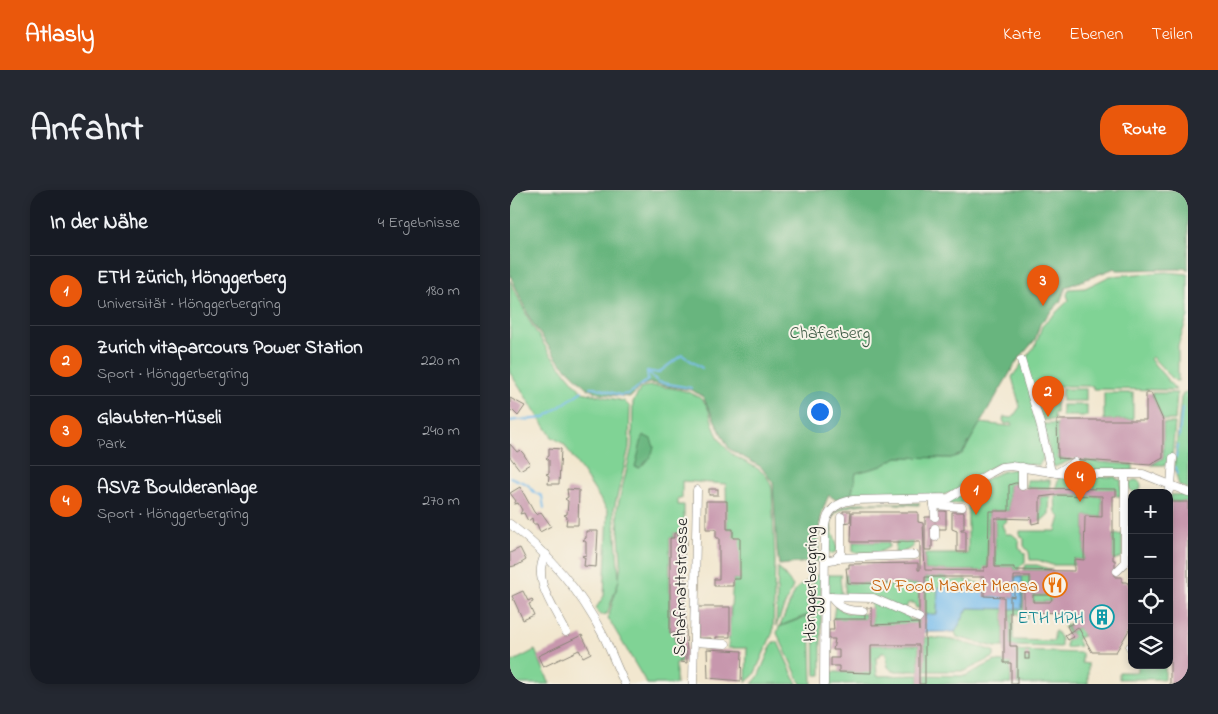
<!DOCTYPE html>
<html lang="de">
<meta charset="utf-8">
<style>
body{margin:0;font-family:"Indie Flower",sans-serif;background:#242831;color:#f1f3f6}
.controls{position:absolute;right:15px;bottom:15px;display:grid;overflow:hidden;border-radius:10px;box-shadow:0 2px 8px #0003}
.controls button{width:45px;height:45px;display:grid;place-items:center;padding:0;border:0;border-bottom:1px solid #363941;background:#171b24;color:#f1f3f6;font:25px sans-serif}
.you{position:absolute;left:309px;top:221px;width:18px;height:18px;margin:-12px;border:4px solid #fff;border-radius:50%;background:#1a73e8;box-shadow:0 0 0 8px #1a73e833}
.badge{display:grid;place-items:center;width:32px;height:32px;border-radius:50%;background:#ea580c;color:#fff;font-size:16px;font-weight:700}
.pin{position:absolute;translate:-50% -41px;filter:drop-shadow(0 1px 2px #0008)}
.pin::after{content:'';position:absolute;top:26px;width:18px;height:15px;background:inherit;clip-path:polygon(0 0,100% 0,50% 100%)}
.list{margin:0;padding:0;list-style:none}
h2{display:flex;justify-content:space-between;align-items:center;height:65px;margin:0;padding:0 20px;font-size:21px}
h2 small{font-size:16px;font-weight:400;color:#9ea1a6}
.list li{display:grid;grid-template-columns:32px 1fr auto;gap:15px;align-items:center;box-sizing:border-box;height:70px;padding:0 20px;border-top:1px solid #363941}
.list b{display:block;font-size:19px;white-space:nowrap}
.list p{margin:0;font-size:16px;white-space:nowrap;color:#9ea1a6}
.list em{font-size:16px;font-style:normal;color:#9ea1a6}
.icon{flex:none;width:28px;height:28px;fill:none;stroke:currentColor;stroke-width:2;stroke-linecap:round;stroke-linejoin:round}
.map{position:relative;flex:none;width:678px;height:494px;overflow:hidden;border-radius:20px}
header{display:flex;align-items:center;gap:30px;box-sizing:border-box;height:70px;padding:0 25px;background:#ea580c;color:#fff}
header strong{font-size:24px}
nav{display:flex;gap:28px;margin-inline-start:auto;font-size:18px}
.intro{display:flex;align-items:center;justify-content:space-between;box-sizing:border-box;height:120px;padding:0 30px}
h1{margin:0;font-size:35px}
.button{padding:12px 22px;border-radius:20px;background:#ea580c;color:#fff;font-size:18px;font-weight:700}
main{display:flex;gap:30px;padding:0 30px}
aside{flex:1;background:#171b24;border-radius:20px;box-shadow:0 2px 8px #0003}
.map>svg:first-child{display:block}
</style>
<header>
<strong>Atlasly</strong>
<nav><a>Karte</a><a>Ebenen</a><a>Teilen</a></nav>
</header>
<div class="intro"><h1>Anfahrt</h1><a class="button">Route</a></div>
<main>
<aside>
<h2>In der Nähe<small>4 Ergebnisse</small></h2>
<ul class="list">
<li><span class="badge">1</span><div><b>ETH Zürich, Hönggerberg</b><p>Universität · Hönggerbergring</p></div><em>180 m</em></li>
<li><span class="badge">2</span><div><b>Zurich vitaparcours Power Station</b><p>Sport · Hönggerbergring</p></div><em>220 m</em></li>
<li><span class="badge">3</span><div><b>Glaubten-Müseli</b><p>Park</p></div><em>240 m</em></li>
<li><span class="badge">4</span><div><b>ASVZ Boulderanlage</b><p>Sport · Hönggerbergring</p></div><em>270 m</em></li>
</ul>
</aside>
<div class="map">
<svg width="678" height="494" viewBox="0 0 678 494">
<rect width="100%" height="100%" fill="#f7f3e8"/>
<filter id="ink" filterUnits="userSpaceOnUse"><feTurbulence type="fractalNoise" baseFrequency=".02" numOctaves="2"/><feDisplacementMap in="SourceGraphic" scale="10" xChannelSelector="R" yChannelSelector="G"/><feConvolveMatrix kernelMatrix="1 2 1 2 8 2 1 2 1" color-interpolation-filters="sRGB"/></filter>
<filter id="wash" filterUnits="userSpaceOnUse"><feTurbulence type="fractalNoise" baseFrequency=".0096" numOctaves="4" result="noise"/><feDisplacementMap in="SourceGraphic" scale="20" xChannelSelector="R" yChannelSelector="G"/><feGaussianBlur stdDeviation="1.12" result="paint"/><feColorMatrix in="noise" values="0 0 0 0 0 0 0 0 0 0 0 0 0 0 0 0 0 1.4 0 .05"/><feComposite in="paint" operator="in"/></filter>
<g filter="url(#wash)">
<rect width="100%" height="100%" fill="#f2e7cf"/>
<g fill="#80d395" stroke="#4e7858">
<path d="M656 82 678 84V126L668 155V191H665L642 167 640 169 666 200 583 199V196H546V223H543L545 230H532L533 269 529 275 491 273 478 279 447 300 433 305 341 307 346 283 372 276 387 267 441 268 449 265 455 260 470 233 498 236 502 235V233L495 234 493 230 494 227 502 228 510 217 502 187 526 154 532 136 559 110 557 105 559 99 575 98 600 86Z"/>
<path d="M0 90 20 132 40 164 72 202 114 211 120 217 119 258 104 319 109 389 111 371 107 319 122 257 123 212 131 198C141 194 151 197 161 198 214 207 190 227 216 258 230 275 257 274 262 299L265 371 263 442 244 485 236 492 237 458H218L223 389H230L223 339H217L216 294 172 291V308H168V315H174V348H168V344L164 343V348H160V442L165 443V452H171V472L166 473V494H137L98 428 109 390 97 424 90 425 86 418 94 406 98 321 54 254 42 247 0 183Z"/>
<rect x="552" y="199" width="24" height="12"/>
<path d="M677 201 678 202V299L669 295 665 281V268L671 208 673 204Z"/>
<rect x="594" y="203" width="29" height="27"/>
<path d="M641 203H667L665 230H653Z"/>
<rect x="552" y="215" width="25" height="11"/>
<path d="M653 233H665L662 268H659V275H641L653 268Z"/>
<path d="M532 234H547L548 268 562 270 544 277Z"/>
<path d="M565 270 623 275V281H560L567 273Z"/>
<path d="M508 279V293L499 295V321H479L478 377H475L474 381 415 380V364H458V311L437 315 429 313C459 308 476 280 508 279Z"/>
<path d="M549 287H580V300H545Z"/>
<path d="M583 287H606V289L611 290V306H606V299L584 300Z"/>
<circle cx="625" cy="296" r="6"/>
<path d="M517 290H540V300L517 298Z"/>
<path d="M678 304V312H660V305Z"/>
<path d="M545 305 592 306V327L575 326 574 370 564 369V375H542L528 370H520L519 362 514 356V349L510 345V341H546L550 327 546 323Z"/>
<path d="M540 306 539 324 530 332V307Z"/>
<path d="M349 313H409V315C389 315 325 306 321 332 320 343 328 350 327 361L321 364 318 361C318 333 315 317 349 313Z"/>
<path d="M485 328H496L497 331 492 335 496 344H502L509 350V358L515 363V373L509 377V380H504V377H485Z"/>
<path d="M612 344V367L603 370V345Z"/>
<path d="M343 352H379V357L368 363 343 362Z"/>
<path d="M386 352H403V357L391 363H385Z"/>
<path d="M516 375H527L542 380H514Z"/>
<path d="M268 377 283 396 266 436Z"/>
<path d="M311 384V421H304L302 414 304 386Z"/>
<path d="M318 385H332L330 388 332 405 318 403Z"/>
<path d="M335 385H338V393L409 394V418H406L404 413H398L396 418H392L335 405Z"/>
<path d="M504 386H520V397L514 398V421H517V428H510L509 424H503V450L544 451V442L546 441 551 449V457L500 456V419L512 418V388Z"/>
<path d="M415 387H437V391L456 389V391L468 393 474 397H428L427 425H415Z"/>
<path d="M298 390H301L298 412 300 424 270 436 286 399Z"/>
<path d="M523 405H540L542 409 540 412H523Z"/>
<path d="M361 409 398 425 400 430H409V441L403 435H362Z"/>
<path d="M325 416 337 423 355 424V429H323Z"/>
<path d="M458 418 494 419V457H485L447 447 445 442Z"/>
<path d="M306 424H311V485H305L304 426Z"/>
<path d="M300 425 302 494H291L267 443 269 437Z"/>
<path d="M564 431 557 437 560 442 568 437 573 446 567 449 570 456 556 458V450L563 447 561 442 558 444 554 436Z"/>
<path d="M415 447 444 450 484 461V467L455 481H415Z"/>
<path d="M263 452H268L287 494H242L248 487Z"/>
<path d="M361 455H409V481H382L378 477 376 463H372L366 468 367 486 409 485V494H318V479H321L322 482H361Z"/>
<path d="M25 460 40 494H0V473Z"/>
<path d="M507 461 572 463V473L578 474V494H507Z"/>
<path d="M485 471 501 473V494H415V485L455 486Z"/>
<path d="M628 475H655V489H609V482H628Z"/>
</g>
<g fill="#68b57e" stroke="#42684d">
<path d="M0 0H678V80L674 77 672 79 607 80 605 78 556 97 550 112 530 134 525 150 507 171 452 264 441 268 387 267 372 276 346 283 341 307 326 310 319 305C307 330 309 345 309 371L269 375 267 361 263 293 251 277 219 259 193 207 182 200 140 193 131 196 121 207 91 204 78 199 47 169 21 131 0 85Z"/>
<path d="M133 245 141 249 144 257 141 266 130 278 125 277Z"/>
</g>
<path fill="#76bced" stroke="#496c84" d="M512 387V419L458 418 445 442H415V425L427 424 428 397H474L475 406 504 407V388Z"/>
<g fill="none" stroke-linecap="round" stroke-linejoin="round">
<g stroke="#76bced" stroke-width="2">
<path d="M137 181 148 183 172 165 192 178"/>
<path d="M139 183 148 192 181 198"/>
<path d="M80 198 84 197 110 205 119 204 138 190 137 181"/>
<path d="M0 231C12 228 24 231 35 227L72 201"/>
<path d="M669 247 672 218"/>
<path d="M666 267 668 255"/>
<path d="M666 277 667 284"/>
<path d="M0 287 17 294 25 303 32 306 34 318"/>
</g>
</g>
<g id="blocks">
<g fill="#c797ad" fill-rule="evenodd">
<path d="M636 203H641L653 230V268L640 275 548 268 547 230H636Z"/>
<path d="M0 208 15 216 8 226 2 220 0 223Z"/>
<path d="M0 254 7 262 10 260 13 263 20 274 10 280 0 267Z"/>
<path d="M39 258 51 259 49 294H38L39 286 36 284 39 283V270L36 268 39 266Z"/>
<path d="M505 293H508V298L606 299V306H603V370H605V387H612V392H617L622 401V435L606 462H582L568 437 560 442 557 436 565 432 560 423 514 422V397H520V386H504V407L500 406V456H507V494H501V473H494V407L474 406V387H415V494H409V455H361V483L329 482V476H321V468H329V460H323L325 449H319V440H324L323 429H355V418H362V435L408 433 409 441V394L338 393 336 378H339V374L408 373V380H410V352H341L342 322H408V332L413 333 415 380 474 381V377H478L479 321H499V295ZM545 305 592 306V327L575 326 574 370 564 369V381L504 380V377H485V328L519 329 521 327 522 334 530 332V307ZM523 405H540L542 409 540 412H523Z"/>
<path d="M10 297 24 322 27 325 31 322 41 336 30 342 27 334H23L22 328 18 331 14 323 10 324 12 320 8 313 4 314 6 311 0 303Z"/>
<path d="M57 299 69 300 68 335H56L57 327 54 325 57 324 58 311 55 309 58 307Z"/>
<rect x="199" y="299" width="9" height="6"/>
<rect x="619" y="306" width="3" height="25"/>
<path d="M196 311H217V339H223V348H230V389H223V396H204V389H209V348H206V339H196Z"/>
<rect x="660" y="312" width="18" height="182"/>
<path d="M333 321H341L340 332 333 333Z"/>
<path d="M427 321H436V339H422V360H415V327H427Z"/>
<path d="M442 322H454V339H451V341H456V362H447V341L442 339Z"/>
<path d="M76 341H88L86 377 74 376 75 368 72 366 76 365V352L73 350 76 348Z"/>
<path d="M164 343H168V348H177V355H174L177 473 171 472V452H165V443H160V348H164Z"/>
<path d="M10 358 16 370 8 375 0 377V363Z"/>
<path d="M13 401 18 411 22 409 23 412 19 414 24 425 13 430 2 406Z"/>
<path d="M188 417H220V447H206V451H201V448H188Z"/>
<path d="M560 442 564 447 558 450 555 445Z"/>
<path d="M72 445 81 463 73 467 69 460 33 477 28 466Z"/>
<path d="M197 459 232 461 231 491 198 488Z"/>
<rect x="515" y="463" width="4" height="6"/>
</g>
</g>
</g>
<g filter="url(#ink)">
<use href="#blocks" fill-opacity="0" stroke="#878276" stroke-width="1"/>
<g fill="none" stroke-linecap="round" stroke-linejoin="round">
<g stroke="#878276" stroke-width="9">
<g id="minor">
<path d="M511 170 530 233 541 282"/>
<path d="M512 277V296"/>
<path d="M547 283 565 272"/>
<path d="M658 303 661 296 663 268"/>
<path d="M424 312 425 327"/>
<path d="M424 315 452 317"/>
<path d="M0 334C40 365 70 400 93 445 101 461 107 478 115 494"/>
<path d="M425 338V347"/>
<path d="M36 364C20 388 45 419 56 442"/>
<path d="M329 368 405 365"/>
<path d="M315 371 325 369 331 363V327"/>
<path d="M607 381 615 373V284"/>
<path d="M315 407 363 408 409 428"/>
<path d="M321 407C329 419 339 421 353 421"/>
<path d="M184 452 216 454"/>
<path d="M620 457H622"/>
<path d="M183 494 187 300"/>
<path d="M314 494 315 336C317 320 328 312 343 310L439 308 480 283 491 277 501 276 555 284H633L678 302"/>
</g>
</g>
<use href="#minor" stroke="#fff" stroke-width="8"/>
</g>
</g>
<defs>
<g id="restaurant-ring" transform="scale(1.25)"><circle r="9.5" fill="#f7f3e8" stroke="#e8710a" stroke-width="1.5"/><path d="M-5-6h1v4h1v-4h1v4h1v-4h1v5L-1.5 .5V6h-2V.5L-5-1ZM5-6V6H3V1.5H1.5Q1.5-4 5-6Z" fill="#e8710a"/></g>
<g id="building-ring" transform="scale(1.25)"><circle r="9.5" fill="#f7f3e8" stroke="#0f9aa8" stroke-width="1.5"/><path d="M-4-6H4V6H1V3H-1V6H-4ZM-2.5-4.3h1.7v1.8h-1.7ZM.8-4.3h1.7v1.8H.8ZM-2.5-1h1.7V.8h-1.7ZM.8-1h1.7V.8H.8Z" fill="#0f9aa8"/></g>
</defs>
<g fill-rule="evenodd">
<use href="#restaurant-ring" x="545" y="395"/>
<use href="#building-ring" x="592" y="427"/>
</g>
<g text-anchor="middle" stroke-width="4" stroke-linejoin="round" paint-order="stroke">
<g font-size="18" fill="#3f5c46" stroke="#f7f3e8">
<text x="320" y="148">Chäferberg</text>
</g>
<g font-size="18" fill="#1c1c1c" stroke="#f7f3e8">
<text transform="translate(300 394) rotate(-89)" y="6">Hönggerbergring</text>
<text transform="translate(170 397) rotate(-89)" y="6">Schafmattstrasse</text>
</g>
<g font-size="18" fill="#c56008" stroke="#f7f3e8" text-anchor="end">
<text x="528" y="401">SV Food Market Mensa</text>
</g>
<g font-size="18" fill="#0d838f" stroke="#f7f3e8" text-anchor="end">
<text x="574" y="433">ETH HPH</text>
</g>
</g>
</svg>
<div class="controls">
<button>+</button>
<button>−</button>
<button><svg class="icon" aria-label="locate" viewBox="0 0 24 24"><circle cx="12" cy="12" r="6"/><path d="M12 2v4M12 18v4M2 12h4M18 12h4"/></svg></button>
<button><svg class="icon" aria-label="layers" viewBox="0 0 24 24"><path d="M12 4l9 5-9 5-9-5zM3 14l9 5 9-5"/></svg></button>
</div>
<div class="you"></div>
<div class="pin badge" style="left:466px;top:325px">1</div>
<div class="pin badge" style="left:538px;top:227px">2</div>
<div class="pin badge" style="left:533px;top:116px">3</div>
<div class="pin badge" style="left:570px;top:312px">4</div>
</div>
</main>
